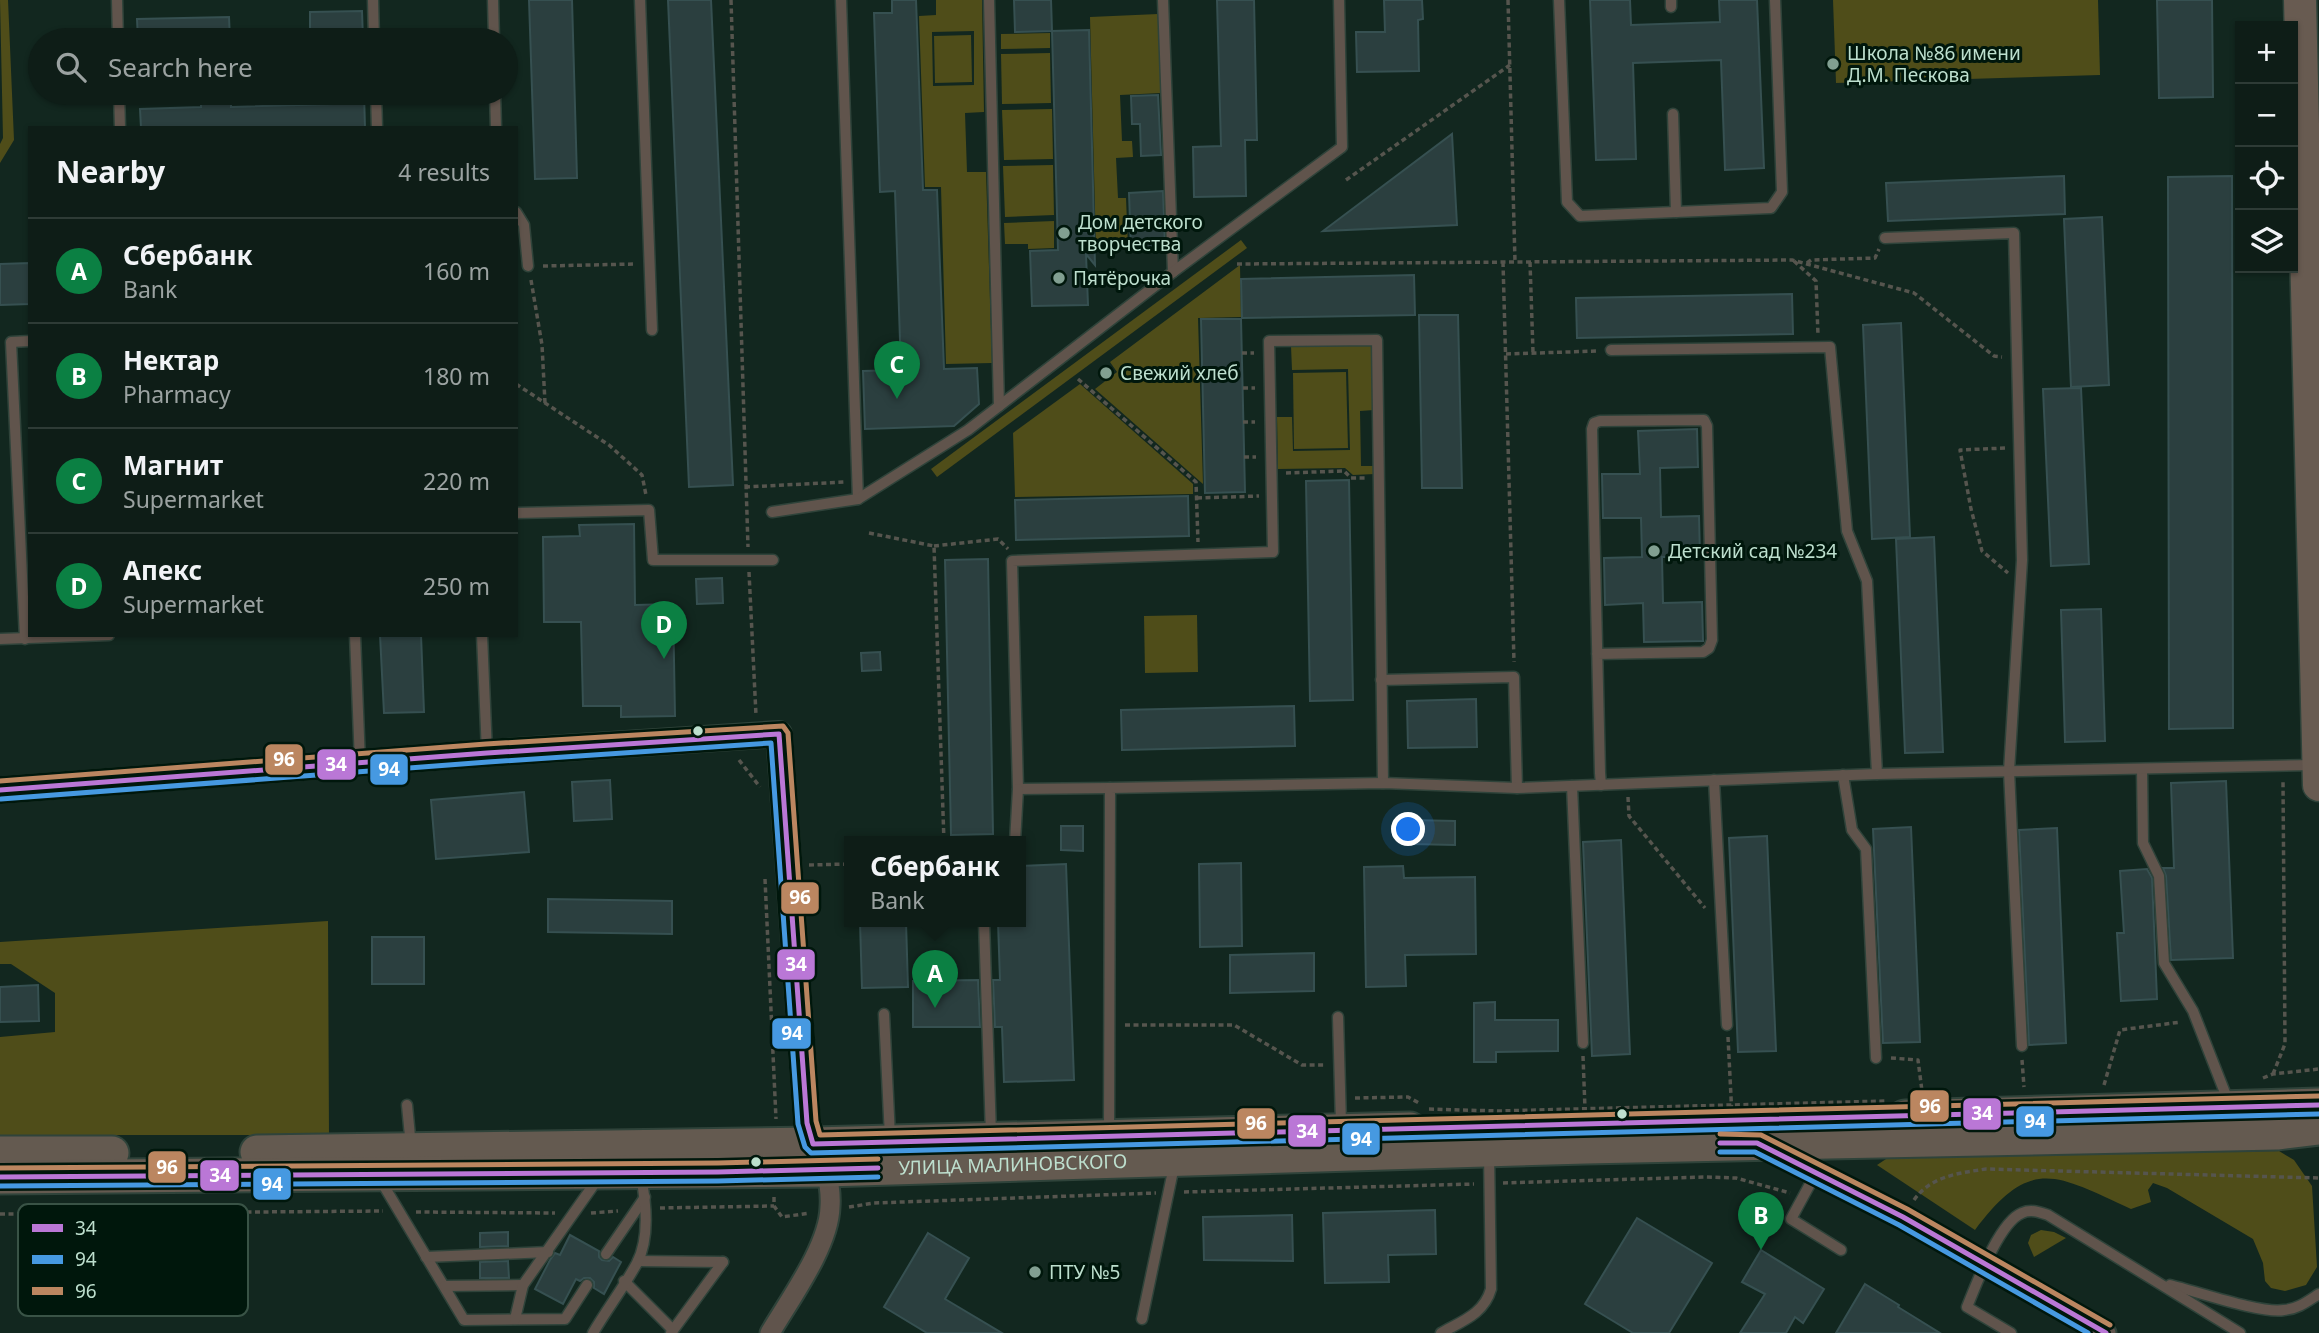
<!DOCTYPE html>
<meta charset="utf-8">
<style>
body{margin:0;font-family:"Noto Sans",sans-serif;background:#172620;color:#f1f3f6}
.controls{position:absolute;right:21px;top:21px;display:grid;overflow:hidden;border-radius:0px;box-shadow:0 2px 5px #0004}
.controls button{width:63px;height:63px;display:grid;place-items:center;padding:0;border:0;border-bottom:2px solid #2e3b36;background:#0e1d17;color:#f1f3f6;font:35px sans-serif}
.you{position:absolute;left:1409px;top:830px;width:24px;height:24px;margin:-18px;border:5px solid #fff;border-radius:50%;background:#1a73e8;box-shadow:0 0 0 10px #1a73e833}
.badge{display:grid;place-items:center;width:46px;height:46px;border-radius:50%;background:#0b8043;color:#fff;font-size:23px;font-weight:700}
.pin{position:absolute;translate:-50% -58px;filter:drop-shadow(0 2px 4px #0008)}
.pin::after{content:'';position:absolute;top:37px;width:24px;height:21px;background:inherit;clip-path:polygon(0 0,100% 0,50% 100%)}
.popup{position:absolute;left:844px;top:836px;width:182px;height:91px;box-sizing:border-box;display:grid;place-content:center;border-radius:0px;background:#0e1d17;filter:drop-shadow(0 2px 5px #0005);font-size:23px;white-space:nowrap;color:#9ba2a1}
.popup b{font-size:26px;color:#f1f3f6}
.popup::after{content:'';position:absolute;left:50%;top:100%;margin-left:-14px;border:14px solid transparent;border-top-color:#0e1d17}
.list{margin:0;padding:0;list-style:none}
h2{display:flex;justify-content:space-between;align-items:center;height:91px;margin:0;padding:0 28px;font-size:30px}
h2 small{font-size:23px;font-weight:400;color:#9ba2a1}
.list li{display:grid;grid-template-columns:46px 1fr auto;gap:21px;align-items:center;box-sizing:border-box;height:105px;padding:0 28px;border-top:2px solid #2e3b36}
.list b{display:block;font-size:26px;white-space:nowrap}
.list p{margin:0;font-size:23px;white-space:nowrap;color:#9ba2a1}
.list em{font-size:23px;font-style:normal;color:#9ba2a1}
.icon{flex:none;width:38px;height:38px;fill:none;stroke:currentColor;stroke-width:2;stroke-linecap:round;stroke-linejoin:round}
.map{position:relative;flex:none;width:2319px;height:1333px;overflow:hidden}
.search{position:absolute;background:#0e1d17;box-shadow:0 2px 5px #0004;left:28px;top:28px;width:490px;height:77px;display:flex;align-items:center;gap:18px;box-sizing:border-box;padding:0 24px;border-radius:38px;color:#9ba2a1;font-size:26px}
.panel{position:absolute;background:#0e1d17;box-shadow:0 2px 5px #0004;left:28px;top:126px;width:490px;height:511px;border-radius:0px}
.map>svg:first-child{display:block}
</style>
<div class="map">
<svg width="2319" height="1333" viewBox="0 0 2319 1333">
<rect width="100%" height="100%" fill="#12271f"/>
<g fill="#4f4d19" fill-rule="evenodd">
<path d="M0 0H8L14 140 0 163V144L3 138Z"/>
<path d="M936 0H982L984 112 965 113 967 172H986L992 363 946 364 941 187H925L919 16 936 15ZM974 31V85L933 86 932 32Z"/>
<path d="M1833 0H2098L2100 75 1836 83Z"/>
<path d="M1158 14 1161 93 1120 95 1122 141H1132L1133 157 1116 158 1118 198H1126L1128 248H1096L1090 17Z"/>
<path d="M1050 33V48L1001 49V34Z"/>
<path d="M971 35 972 82 935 83 934 36Z"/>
<path d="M1050 53 1051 103 1002 104 1001 54Z"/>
<path d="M1052 109 1053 159 1004 160 1002 110Z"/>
<path d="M1053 165 1054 215 1005 217 1003 166Z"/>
<path d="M1054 221V248L1028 249V244H1005L1004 223Z"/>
<path d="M1241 240 1247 248 937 477 931 469Z"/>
<path d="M1240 265 1241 317 1198 318 1203 484 1095 389 1117 372 1110 362Z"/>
<path d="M1372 344 1374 410 1360 411 1361 466H1375V474L1353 475 1345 468 1278 469 1277 417H1292L1293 451 1350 450 1348 369 1292 370 1291 346Z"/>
<path d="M1346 372 1348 448 1294 449 1293 373Z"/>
<path d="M1080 384 1193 484V494L1015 497 1013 433Z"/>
<path d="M1197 615 1198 672 1145 673 1144 616Z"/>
<path d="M328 921 329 1135H0V1037L55 1032V993L11 964H0V942Z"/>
<path d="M2279 1151 2294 1160 2312 1186 2317 1267 2306 1285 2285 1291 2271 1288 2265 1281 2263 1263 2253 1239 2167 1188 2153 1183 2148 1190 2151 1202 2131 1209C2056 1175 2031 1155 1975 1230L1877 1165 1892 1155Z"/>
<path d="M2041 1230 2054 1232 2066 1238 2034 1257 2028 1243 2031 1235Z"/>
</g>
<g fill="#2b3f3f" stroke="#365051" stroke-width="2">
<path d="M529 0H572L577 178 535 179Z"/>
<path d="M668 0H711L733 485 689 487Z"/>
<path d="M892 0H916L923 190H937L944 369 977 368 979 404 954 426 865 429 863 371 901 370 895 191 880 192 874 13H892Z"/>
<path d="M1014 0H1051L1052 31 1015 32Z"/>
<path d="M1217 0H1254L1257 140H1245L1246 196 1194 197 1193 147 1221 146Z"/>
<path d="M1384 0H1422L1423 19 1418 20 1419 71 1357 72 1356 32H1385Z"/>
<path d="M1590 0H1630L1631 25 1720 22 1719 0H1757L1764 168 1725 170 1721 60 1633 63 1636 159 1596 160Z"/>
<path d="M2157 0H2212L2213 97 2159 98Z"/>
<path d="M362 11 363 40H310V12Z"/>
<path d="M229 17 230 40H138L137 19Z"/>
<path d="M1089 30 1095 265 1086 254 1088 305 1032 306 1030 251 1058 250 1052 31Z"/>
<path d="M201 93H231V107L333 104V93H364L365 128H141L140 109 201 107Z"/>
<path d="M1158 95 1161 155 1141 156 1140 124H1132L1131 96Z"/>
<path d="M1452 134 1457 225 1323 231Z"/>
<path d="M2064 176 2065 214 1888 221 1886 183Z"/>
<path d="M2232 176 2233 728 2169 729 2168 177Z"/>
<path d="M1163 191 1165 247 1131 249 1129 193Z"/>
<path d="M2102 217 2109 385 2071 387 2064 219Z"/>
<path d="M30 263V304L0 305V264Z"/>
<path d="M1414 275 1415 315 1242 318 1241 279Z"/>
<path d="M1792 294 1793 334 1577 338 1576 298Z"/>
<path d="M1419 315H1458L1462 488H1422Z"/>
<path d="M1201 319H1241L1245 492 1205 493Z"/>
<path d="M1901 323 1910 537 1872 539 1863 325Z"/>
<path d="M2081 388 2089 564 2051 566 2043 389Z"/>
<path d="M1697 429 1698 467 1660 468 1661 517 1699 516 1700 557H1662L1663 603 1702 602 1703 641 1644 642 1643 603 1605 605 1604 558 1642 557 1641 518H1603L1602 474H1640L1638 431Z"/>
<path d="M1349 480 1353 700 1310 701 1306 481Z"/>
<path d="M1188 496 1189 536 1016 540 1015 500Z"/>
<path d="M634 524 635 605 673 604 675 716 621 717V706H583L581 622H544L543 537 580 536 579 525Z"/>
<path d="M1934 537 1943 752 1905 753 1896 539Z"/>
<path d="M988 559 993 834 951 835 945 560Z"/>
<path d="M722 578 723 603 697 604 696 579Z"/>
<path d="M2101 609 2105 741 2065 742 2061 610Z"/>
<path d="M380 635H421L424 712 384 713Z"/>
<path d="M880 652 881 670 862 671 861 653Z"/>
<path d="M1476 699 1477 747 1408 748 1407 701Z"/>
<path d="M1294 706 1295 746 1122 750 1121 710Z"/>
<path d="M610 780 612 819 574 821 572 782Z"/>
<path d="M2226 781 2233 958 2171 960 2166 876 2163 868H2174L2171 783Z"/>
<path d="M524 792 529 852 436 859 431 800Z"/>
<path d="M1412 820 1455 821V845L1411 844Z"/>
<path d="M1061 826H1083V851L1061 850Z"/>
<path d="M1911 827 1920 1042 1883 1043 1873 829Z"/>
<path d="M2057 828 2066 1043 2029 1045 2019 830Z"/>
<path d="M1767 836 1776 1051 1738 1052 1729 838Z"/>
<path d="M1621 840 1630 1054 1592 1056 1583 842Z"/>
<path d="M1241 863 1242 946 1200 947 1199 864Z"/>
<path d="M1066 864 1074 1080 1004 1082 1002 1027H995L993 980H1000L998 922H1021V866Z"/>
<path d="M1403 866 1404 878 1475 877 1476 954 1405 955 1406 986 1366 987 1364 867Z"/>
<path d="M2147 869 2152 878 2157 999 2121 1001 2117 933H2124L2120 871Z"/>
<path d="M548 899 672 901V934L548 932Z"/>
<path d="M860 922H906L908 987 862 988Z"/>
<rect x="372" y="937" width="52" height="47"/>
<path d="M1314 953V991L1230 993V955Z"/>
<path d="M978 980 980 1027H913V981Z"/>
<path d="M38 985 39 1021 0 1022V987Z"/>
<path d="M1495 1002V1020H1558V1051L1496 1052V1062H1474V1003Z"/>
<path d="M1435 1210 1436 1254 1388 1255 1389 1282 1325 1283 1323 1213Z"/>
<path d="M1292 1215 1293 1261 1204 1260 1203 1217Z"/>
<path d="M1637 1218 1712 1263 1669 1333H1633L1585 1304Z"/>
<path d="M508 1232V1246L480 1247V1233Z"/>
<path d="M928 1233 969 1258 945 1299 1002 1333H927L884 1307Z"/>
<path d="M570 1235 599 1251V1257L602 1260 609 1261 613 1257 621 1262 604 1294 594 1288V1282L590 1278H584L580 1281 576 1279 563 1304 535 1289 550 1260 555 1253 560 1255Z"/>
<path d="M1761 1250 1824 1289 1803 1323 1795 1317 1786 1333H1740L1765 1294 1742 1282Z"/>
<path d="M508 1261 509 1278H480V1262Z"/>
<path d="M1865 1284 1899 1305 1898 1307 1940 1333H1836Z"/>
</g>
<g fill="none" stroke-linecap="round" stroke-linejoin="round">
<g stroke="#2f433a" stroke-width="13">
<g id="service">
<path d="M117 0 118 40"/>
<path d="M373 0 374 40"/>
<path d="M493 0 494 40"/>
<path d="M640 0 652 330"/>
<path d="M841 0 858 499"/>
<path d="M989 0 999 406"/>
<path d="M1163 0 1173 272"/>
<path d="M1559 0 1567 202 1580 216 1771 208 1782 192 1775 0"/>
<path d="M1671 0V7"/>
<path d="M119 93 120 128"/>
<path d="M376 93 377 128"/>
<path d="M495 93 496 128"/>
<path d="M1673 114 1676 212"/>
<path d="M516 212 524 225 528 266"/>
<path d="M1885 238 2014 233 2022 560 2009 771 2022 1046"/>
<path d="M1611 350 1830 347 1847 531 1867 581 1877 774"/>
<path d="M772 512 858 499 968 430 1173 272 1342 147 1339 0"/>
<path d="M516 513 649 510 653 560H773"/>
<path d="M355 635 360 763"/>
<path d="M482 635 487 753"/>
<path d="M0 639 109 635"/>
<path d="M25 639 11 342 30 341"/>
<path d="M1597 654 1703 652 1709 648 1712 640 1707 426 1704 420 1600 421 1594 423 1592 429 1600 773 1601 785"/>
<path d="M1381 680 1514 677 1517 788"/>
<path d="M2142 769 2143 843 2159 876 2164 963 2193 1011 2229 1103"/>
<path d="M1843 775 1852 830 1866 849 1876 1058"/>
<path d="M1714 780 1727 1025"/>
<path d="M1572 786 1583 1043"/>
<path d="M1110 788 1018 789 1012 561 1273 552 1269 341 1377 340 1383 783"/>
<path d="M1015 842 1018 789"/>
<path d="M984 922 991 1135"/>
<path d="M884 1014 890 1137"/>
<path d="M1338 1017 1341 1124"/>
<path d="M407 1105 411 1147"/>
<path d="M1109 1132 1110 788 1383 783 1517 788 1877 774 2314 765"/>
<path d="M1816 1173 1791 1219 1841 1250"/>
<path d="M381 1181 464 1320 565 1319 587 1285"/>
<path d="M606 1254 645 1197"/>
<path d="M426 1257 548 1252"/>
<path d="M638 1261 723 1262"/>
<path d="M624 1281 673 1330"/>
<path d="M2170 1285C2196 1291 2261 1314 2284 1310 2298 1309 2308 1301 2319 1294"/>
<path d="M445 1286 523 1285"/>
<path d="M515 1319 523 1285 597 1180"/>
<path d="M1142 1319 1174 1166"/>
<path d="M593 1333C607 1309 624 1287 637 1263 650 1237 646 1203 641 1176"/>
<path d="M671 1333 723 1262"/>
<path d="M1441 1333C1462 1321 1484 1314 1491 1289L1489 1153"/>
<path d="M2011 1333 1967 1307C1976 1285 1999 1222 2022 1213 2031 1209 2039 1212 2048 1215L2240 1333"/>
</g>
</g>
<g stroke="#2f433a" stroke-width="23">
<g id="minor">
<path d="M1766 1147 1903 1217 1984 1265 2106 1333"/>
<path d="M770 1333C790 1299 829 1246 830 1207 831 1194 829 1182 826 1170"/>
</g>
</g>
<g stroke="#2f433a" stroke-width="28">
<path id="tertiary" d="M0 790 487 753 779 734 807 1123 819 1157"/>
</g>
<g stroke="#2f433a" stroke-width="35">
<path id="primary" d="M2300 0 2319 785"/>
</g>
<g stroke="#2f433a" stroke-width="37">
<g id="trunk">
<path d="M1905 1117 2319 1105"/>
<path d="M257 1152 813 1144 1410 1129"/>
<path d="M0 1153H112"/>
<path id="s1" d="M0 1177 826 1170 1585 1147 2277 1133 2319 1128"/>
</g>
</g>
<g stroke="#56554e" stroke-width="3.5" stroke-dasharray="5 3.5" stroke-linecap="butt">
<path d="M731 0 748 547"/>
<path d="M1508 0 1515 262"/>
<path d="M1346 180 1510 65"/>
<path d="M1794 261 1816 281 1818 335"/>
<path d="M1503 262 1514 662"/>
<path d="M1530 262 1533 352"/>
<path d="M1807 263 1811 260 1875 258 1879 249"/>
<path d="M1237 264 1792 260 1914 293 1994 356 2002 357"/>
<path d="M543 266 636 264"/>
<path d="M531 280 542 345 545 403"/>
<path d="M1242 353H1254"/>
<path d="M1506 354 1598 351"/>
<path d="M1078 379 1196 482 1198 542"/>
<path d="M516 384 609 445 642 475 646 495"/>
<path d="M1243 388H1255"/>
<path d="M1243 422H1255"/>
<path d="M2005 448 1960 450 1971 509 1982 551 2008 573"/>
<path d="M1244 457H1256"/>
<path d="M1286 473 1344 471 1351 478H1366"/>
<path d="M745 487 844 482"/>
<path d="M1197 498 1259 496"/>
<path d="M869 533 934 546 944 842"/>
<path d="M934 546 998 539 1008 549"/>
<path d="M749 572 756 715"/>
<path d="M739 760 760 787"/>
<path d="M1628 797 1629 816 1705 908"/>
<path d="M809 865 849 864"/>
<path d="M765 879 776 1119"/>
<path d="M1125 1025H1234L1302 1065H1326"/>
<path d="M1728 1037 1732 1117"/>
<path d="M1583 1056 1585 1109"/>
<path d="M1891 1058 1918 1060 1922 1091"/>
<path d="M2022 1060 2024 1087"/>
<path d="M2273 1074 2285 1044 2283 781"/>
<path d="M2263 1078 2273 1074 2319 1069"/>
<path d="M2104 1085 2120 1030 2181 1022"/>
<path d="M1355 1098 1408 1097 1419 1103"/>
<path d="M1429 1109 1498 1111 1886 1101"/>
<path d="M1503 1183 1706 1177 1736 1178 1790 1193"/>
<path d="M1184 1192 1474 1184"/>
<path d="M774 1197V1206L782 1217 810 1213"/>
<path d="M1914 1200C1931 1176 1959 1173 1986 1169L2319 1178"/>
<path d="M849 1207 874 1203 1156 1193"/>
<path d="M660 1208 774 1206"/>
<path d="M416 1212 555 1213"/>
<path d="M591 1213 618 1211"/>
<path d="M0 1214 383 1211"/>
</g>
<use href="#service" stroke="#60544c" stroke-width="10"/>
<use href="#minor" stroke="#60544c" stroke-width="19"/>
<use href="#tertiary" stroke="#60544c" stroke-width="24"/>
<use href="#primary" stroke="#685b51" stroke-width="32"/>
<use href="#trunk" stroke="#645a50" stroke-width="33"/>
<g stroke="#00170c" stroke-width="10">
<g id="bus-1">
<path d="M0 790 487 753 779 734 807 1123 813 1144 2319 1105"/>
<path d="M1720 1143H1757L1903 1217 2106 1333"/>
<path d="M0 1177 718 1172 878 1168"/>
</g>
</g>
<g stroke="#00170c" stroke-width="10">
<g id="bus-2">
<path d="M1 799 488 762 771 743 798 1124 805 1147 811 1153 2319 1114"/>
<path d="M1720 1152H1755L1899 1225 2088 1333"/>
<path d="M0 1186 718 1181 878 1177"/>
</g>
</g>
<g stroke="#00170c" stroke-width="10">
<g id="bus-3">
<path d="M0 781 486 744 783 726 788 733 816 1121 820 1135 2319 1096"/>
<path d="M1720 1134 1761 1135 1907 1209 2110 1325"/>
<path d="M0 1168 718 1163 878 1159"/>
</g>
</g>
<use href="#bus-1" stroke="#ba77d6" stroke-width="5"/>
<use href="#bus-2" stroke="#4699e1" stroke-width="5"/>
<use href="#bus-3" stroke="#bb8660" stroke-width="5"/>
</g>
<g fill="#819f91" stroke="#00170c" stroke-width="2.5">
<circle cx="1833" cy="64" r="7"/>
<circle cx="1064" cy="233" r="7"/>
<circle cx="1059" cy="278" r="7"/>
<circle cx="1106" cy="373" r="7"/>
<circle cx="1654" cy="551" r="7"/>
<circle cx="1035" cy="1272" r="7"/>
</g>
<g fill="#bddfce" stroke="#00170c" stroke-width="2.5">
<circle cx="698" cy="731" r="6"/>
<circle cx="1622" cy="1114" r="6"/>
<circle cx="756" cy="1162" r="6"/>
</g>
<g text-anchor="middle" stroke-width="6" stroke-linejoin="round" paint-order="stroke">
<g font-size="19" fill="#bddfce" stroke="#00170c" text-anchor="start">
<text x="1847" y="60">Школа №86 имени<tspan x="1847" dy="22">Д.М. Пескова</tspan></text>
<text x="1078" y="229">Дом детского<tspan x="1078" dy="22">творчества</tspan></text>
<text x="1073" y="285">Пятёрочка</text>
<text x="1120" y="380">Свежий хлеб</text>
<text x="1668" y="558">Детский сад №234</text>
<text x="1049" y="1279">ПТУ №5</text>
</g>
<g font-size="19" fill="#bddfce" stroke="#00170c">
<text dy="7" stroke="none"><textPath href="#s1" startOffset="1013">УЛИЦА МАЛИНОВСКОГО</textPath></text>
</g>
</g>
<rect x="18" y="1204" width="230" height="112" rx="10" fill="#00170c" stroke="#395346" stroke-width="2"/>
<rect x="32" y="1224" width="31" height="8" fill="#ba77d6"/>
<rect x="32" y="1255" width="31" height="9" fill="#4699e1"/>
<rect x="32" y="1287" width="31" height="8" fill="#bb8660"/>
<g font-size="19" fill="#bddfce">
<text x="75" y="1235">34</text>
<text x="75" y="1266">94</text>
<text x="75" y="1298">96</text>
</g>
<g stroke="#00170c" stroke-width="2.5">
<rect x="264" y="743" width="40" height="33" rx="7" fill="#bb8660"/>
<rect x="316" y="748" width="41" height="33" rx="7" fill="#ba77d6"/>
<rect x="369" y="753" width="40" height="33" rx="7" fill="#4699e1"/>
<rect x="780" y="881" width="40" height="34" rx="7" fill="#bb8660"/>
<rect x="776" y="948" width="40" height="33" rx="7" fill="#ba77d6"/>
<rect x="771" y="1017" width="41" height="33" rx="7" fill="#4699e1"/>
<rect x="1909" y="1089" width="41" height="34" rx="7" fill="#bb8660"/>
<rect x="1962" y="1097" width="40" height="34" rx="7" fill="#ba77d6"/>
<rect x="2015" y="1105" width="40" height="33" rx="7" fill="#4699e1"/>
<rect x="1236" y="1107" width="40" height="33" rx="7" fill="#bb8660"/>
<rect x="1287" y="1114" width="40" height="34" rx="7" fill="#ba77d6"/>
<rect x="1341" y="1122" width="40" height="34" rx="7" fill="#4699e1"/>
<rect x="147" y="1150" width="40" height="34" rx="7" fill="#bb8660"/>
<rect x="199" y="1159" width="41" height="33" rx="7" fill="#ba77d6"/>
<rect x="252" y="1167" width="40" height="34" rx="7" fill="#4699e1"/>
</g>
<g font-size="19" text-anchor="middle" font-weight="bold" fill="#fff">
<text x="284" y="766">96</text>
<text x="336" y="771">34</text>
<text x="389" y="776">94</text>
<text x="800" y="904">96</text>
<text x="796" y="971">34</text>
<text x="792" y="1040">94</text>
<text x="1930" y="1113">96</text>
<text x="1982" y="1120">34</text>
<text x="2035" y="1128">94</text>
<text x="1256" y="1130">96</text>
<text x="1307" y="1138">34</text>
<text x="1361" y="1146">94</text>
<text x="167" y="1174">96</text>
<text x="220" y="1182">34</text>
<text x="272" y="1191">94</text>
</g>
</svg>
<div class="controls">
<button>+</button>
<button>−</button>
<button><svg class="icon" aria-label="locate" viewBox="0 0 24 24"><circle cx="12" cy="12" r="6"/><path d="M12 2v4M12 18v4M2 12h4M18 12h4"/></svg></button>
<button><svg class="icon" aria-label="layers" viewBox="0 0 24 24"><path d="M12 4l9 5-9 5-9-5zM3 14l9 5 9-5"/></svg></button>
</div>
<div class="you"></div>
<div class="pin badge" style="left:935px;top:1008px">A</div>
<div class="popup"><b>Сбербанк</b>Bank</div>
<div class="pin badge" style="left:1761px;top:1250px">B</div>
<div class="pin badge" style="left:897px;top:399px">C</div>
<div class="pin badge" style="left:664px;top:659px">D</div>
<div class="search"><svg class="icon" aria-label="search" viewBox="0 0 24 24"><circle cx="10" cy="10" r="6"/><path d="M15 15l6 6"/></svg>Search here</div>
<section class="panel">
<h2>Nearby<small>4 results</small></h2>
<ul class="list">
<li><span class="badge">A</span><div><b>Сбербанк</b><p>Bank</p></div><em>160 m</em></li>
<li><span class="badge">B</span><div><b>Нектар</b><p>Pharmacy</p></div><em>180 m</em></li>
<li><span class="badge">C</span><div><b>Магнит</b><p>Supermarket</p></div><em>220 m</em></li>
<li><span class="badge">D</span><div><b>Апекс</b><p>Supermarket</p></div><em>250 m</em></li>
</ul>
</section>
</div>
